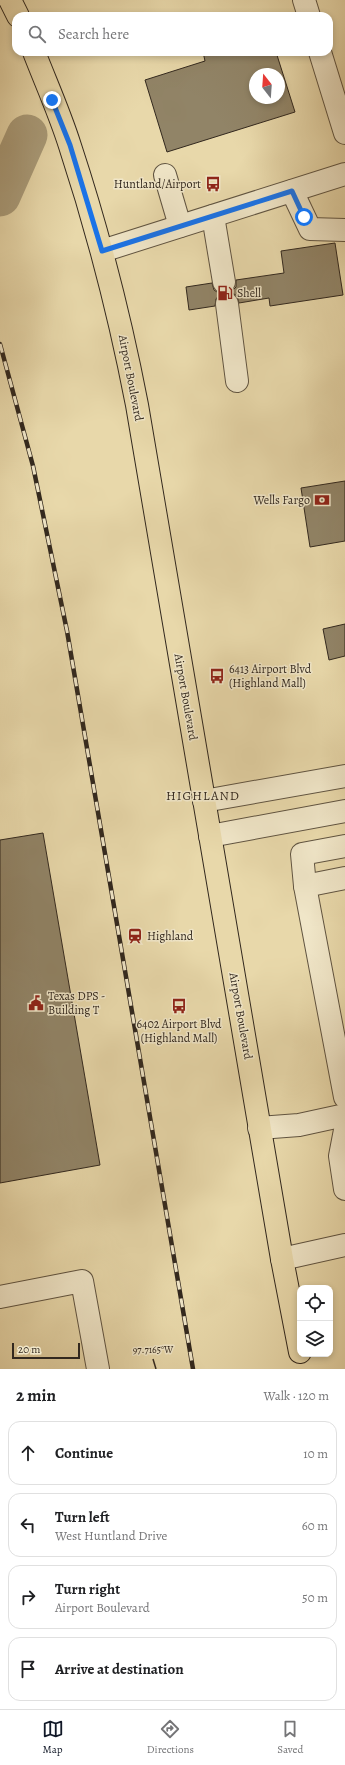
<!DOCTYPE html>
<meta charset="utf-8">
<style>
body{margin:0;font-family:Alegreya,serif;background:#f2f2f2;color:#202124}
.controls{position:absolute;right:12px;bottom:12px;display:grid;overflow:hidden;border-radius:8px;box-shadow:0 2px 6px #0003}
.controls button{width:36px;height:36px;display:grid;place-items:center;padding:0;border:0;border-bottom:1px solid #e0e0e0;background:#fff;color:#202124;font:20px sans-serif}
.compass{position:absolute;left:249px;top:68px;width:36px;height:36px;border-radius:50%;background:#fff;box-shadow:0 2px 6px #0003;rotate:343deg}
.scale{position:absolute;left:12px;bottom:10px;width:68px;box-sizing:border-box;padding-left:4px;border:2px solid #32281e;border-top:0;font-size:11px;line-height:14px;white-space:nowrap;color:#32281e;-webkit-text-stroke:3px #f0e6c8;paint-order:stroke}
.stop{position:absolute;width:12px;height:12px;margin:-9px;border:3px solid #1a73e8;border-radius:50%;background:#fff}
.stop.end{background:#1a73e8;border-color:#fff;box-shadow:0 1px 4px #0008}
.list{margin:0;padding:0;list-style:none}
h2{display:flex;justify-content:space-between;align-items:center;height:52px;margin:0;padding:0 16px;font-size:17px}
h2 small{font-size:13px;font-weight:400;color:#757577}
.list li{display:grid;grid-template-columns:26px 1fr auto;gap:12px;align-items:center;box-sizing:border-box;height:64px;margin:0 8px 8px;padding:0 8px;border:1px solid #e0e0e0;border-radius:12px}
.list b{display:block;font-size:15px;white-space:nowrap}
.list p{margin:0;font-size:13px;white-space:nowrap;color:#757577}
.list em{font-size:13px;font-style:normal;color:#757577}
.icon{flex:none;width:22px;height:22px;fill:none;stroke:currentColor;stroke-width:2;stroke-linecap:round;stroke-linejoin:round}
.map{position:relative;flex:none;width:345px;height:1369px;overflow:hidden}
.search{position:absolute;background:#fff;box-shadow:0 2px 6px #0003;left:12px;right:12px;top:12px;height:44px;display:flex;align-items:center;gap:10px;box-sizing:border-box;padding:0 14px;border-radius:12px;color:#757577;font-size:15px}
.sheet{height:340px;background:#fff}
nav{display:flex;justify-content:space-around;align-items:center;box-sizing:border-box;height:56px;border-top:1px solid #e0e0e0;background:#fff;font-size:11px;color:#757577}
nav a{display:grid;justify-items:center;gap:2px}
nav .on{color:#111827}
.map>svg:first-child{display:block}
</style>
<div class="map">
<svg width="345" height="1369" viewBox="0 0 345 1369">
<rect width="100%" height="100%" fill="#e8d8aa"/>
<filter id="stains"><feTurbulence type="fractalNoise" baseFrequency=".005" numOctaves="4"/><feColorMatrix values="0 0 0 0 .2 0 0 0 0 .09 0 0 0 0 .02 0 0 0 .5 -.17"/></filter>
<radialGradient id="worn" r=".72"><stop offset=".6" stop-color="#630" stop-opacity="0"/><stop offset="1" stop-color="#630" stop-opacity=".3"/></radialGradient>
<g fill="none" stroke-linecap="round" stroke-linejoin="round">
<path stroke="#7a6e55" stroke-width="7" d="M0 169 6 183"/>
<path stroke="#aa9c7a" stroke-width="41" d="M0 196 27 135"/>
</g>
<g fill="#918467" stroke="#32281e" fill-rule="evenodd">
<path d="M203 52H276L295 112 167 152 145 80 205 61ZM255 74H279V98H255Z"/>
<path d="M335 243 343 295 270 306 269 298 239 303 237 296 231 292 236 287V280L284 273 281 251Z"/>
<path d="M212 283 214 290 220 294 216 299 215 306 189 310 186 287Z"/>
<path d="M345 481V541L310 547 301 488Z"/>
<path d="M345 624V656L329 660 323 629Z"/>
<path d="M43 833 100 1165 0 1183V840Z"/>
</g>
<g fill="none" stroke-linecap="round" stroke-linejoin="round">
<g stroke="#605441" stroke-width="24">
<g id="minor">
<path d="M304 0 309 16"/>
<path d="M320 52 345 133"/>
<path d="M165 175 180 226"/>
<path d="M292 191 310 229 345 230"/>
<path d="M213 216 224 282"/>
<path d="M102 251 345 174"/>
<path d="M227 304 237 381"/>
<path d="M204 801 345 776"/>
<path d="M210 836 345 811"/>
<path d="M345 846 302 854 305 886 345 1097"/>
<path d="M305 886 345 878"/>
<path d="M259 1128 299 1125 345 1115"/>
<path d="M345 1130 340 1156 345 1189"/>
<path d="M282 1259 345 1245"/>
<path d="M0 1297 82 1281 98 1369"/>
</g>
</g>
<g stroke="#32281e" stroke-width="24">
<g id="major">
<path d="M10 0 18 16"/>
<path d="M34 52C46 83 60 114 70 146 98 231 120 317 137 405L282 1259 300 1352"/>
</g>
</g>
<use href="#minor" stroke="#f0e6c8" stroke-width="22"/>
<use href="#major" stroke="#e8d8aa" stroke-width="22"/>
<g stroke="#32281e" stroke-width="4.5">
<path id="rail" d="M0 344 33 466 67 631 193 1369"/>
</g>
<use href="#rail" stroke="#f0e6c8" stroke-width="3" stroke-dasharray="9" stroke-linecap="butt"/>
</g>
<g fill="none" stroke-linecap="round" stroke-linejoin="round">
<path stroke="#1a73e8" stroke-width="5" d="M52 100 70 145 102 251 292 191 304 217"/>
</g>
<path fill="none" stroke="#32281e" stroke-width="1.5" d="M153 1359 156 1369"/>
<defs>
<g id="bus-bare" transform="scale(1.2)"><path d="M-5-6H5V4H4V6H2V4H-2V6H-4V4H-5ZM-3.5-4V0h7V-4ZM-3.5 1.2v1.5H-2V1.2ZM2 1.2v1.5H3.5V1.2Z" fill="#8f2418" stroke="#f0e6c8" stroke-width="2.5" paint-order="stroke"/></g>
<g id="fuel-bare" transform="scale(1.2)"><path d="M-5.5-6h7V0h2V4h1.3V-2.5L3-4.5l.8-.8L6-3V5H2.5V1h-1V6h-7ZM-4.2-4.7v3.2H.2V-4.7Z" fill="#8f2418" stroke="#f0e6c8" stroke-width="2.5" paint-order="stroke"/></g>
<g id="bank-bare" transform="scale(1.2)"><path d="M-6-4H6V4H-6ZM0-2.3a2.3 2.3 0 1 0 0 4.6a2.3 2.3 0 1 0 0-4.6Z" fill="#8f2418" stroke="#f0e6c8" stroke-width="2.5" paint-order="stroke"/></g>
<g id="station-bare" transform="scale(1.2)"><path d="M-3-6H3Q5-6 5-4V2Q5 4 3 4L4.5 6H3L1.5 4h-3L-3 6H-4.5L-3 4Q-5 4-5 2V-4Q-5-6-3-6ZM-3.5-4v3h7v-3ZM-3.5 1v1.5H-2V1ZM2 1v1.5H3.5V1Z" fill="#8f2418" stroke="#f0e6c8" stroke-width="2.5" paint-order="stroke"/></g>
<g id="civic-bare" transform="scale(1.2)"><path d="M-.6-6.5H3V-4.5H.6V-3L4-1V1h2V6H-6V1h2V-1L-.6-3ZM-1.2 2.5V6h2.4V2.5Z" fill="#8f2418" stroke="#f0e6c8" stroke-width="2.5" paint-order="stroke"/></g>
</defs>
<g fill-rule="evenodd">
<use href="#bus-bare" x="213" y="184"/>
<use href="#fuel-bare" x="225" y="293"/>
<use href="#bank-bare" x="322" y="500"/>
<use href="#bus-bare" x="217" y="676"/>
<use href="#station-bare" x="135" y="936"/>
<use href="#civic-bare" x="36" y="1003"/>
<use href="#bus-bare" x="179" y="1006"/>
</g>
<g text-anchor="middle" stroke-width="3" stroke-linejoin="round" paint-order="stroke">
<g font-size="12" fill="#32281e" stroke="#f0e6c8" text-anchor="start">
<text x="201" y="188" text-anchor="end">Huntland/Airport</text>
<text x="237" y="297">Shell</text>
<text x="310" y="504" text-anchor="end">Wells Fargo</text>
<text x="229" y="673">6413 Airport Blvd<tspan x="229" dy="14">(Highland Mall)</tspan></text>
<text x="147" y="940">Highland</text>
<text x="48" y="1000">Texas DPS -<tspan x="48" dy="14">Building T</tspan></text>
<text x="179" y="1028" text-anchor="middle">6402 Airport Blvd<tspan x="179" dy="14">(Highland Mall)</tspan></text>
</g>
<g font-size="12" fill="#32281e" stroke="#f0e6c8">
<text transform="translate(131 378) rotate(79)" y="4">Airport Boulevard</text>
<text transform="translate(186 697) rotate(80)" y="4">Airport Boulevard</text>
<text transform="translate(241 1016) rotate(80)" y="4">Airport Boulevard</text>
</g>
<g font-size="13" letter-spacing="1" fill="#32281e" stroke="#f0e6c8">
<text x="203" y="800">HIGHLAND</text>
</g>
</g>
<g font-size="10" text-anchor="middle" fill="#32281e" stroke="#f0e6c8" stroke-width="3" stroke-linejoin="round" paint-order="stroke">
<text x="153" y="1353">97.7165°W</text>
</g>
<rect width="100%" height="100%" filter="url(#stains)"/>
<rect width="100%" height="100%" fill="url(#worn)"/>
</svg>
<div class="controls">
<button><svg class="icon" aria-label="locate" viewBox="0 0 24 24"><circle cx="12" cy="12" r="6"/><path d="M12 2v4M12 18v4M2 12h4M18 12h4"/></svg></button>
<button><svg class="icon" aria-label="layers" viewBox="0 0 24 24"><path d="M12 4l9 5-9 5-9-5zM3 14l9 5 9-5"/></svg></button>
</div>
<svg class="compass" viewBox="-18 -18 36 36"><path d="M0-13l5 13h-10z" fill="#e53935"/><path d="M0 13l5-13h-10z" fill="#757577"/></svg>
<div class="scale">20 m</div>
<div class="stop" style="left:304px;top:217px"></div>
<div class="stop end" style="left:52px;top:100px"></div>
<div class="search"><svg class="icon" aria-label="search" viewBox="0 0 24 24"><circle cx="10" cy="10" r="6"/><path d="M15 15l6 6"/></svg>Search here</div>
</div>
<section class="sheet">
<h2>2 min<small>Walk · 120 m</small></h2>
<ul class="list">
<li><svg class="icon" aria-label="ahead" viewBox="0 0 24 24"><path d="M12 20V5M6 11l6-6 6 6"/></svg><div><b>Continue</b></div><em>10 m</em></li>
<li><svg class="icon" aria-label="left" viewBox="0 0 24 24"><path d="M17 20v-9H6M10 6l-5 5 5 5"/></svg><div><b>Turn left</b><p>West Huntland Drive</p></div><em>60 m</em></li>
<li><svg class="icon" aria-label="right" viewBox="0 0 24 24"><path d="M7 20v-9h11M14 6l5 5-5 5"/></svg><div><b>Turn right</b><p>Airport Boulevard</p></div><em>50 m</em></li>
<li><svg class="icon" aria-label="arrive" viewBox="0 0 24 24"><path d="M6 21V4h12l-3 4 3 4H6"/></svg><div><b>Arrive at destination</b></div></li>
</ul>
</section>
<nav>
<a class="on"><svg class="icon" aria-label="map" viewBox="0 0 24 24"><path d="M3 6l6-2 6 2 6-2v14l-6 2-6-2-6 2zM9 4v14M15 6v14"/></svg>Map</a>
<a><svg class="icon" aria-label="directions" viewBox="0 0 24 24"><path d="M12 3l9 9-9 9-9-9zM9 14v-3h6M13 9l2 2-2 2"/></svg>Directions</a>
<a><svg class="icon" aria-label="saved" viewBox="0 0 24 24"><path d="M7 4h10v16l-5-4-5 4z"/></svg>Saved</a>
</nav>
